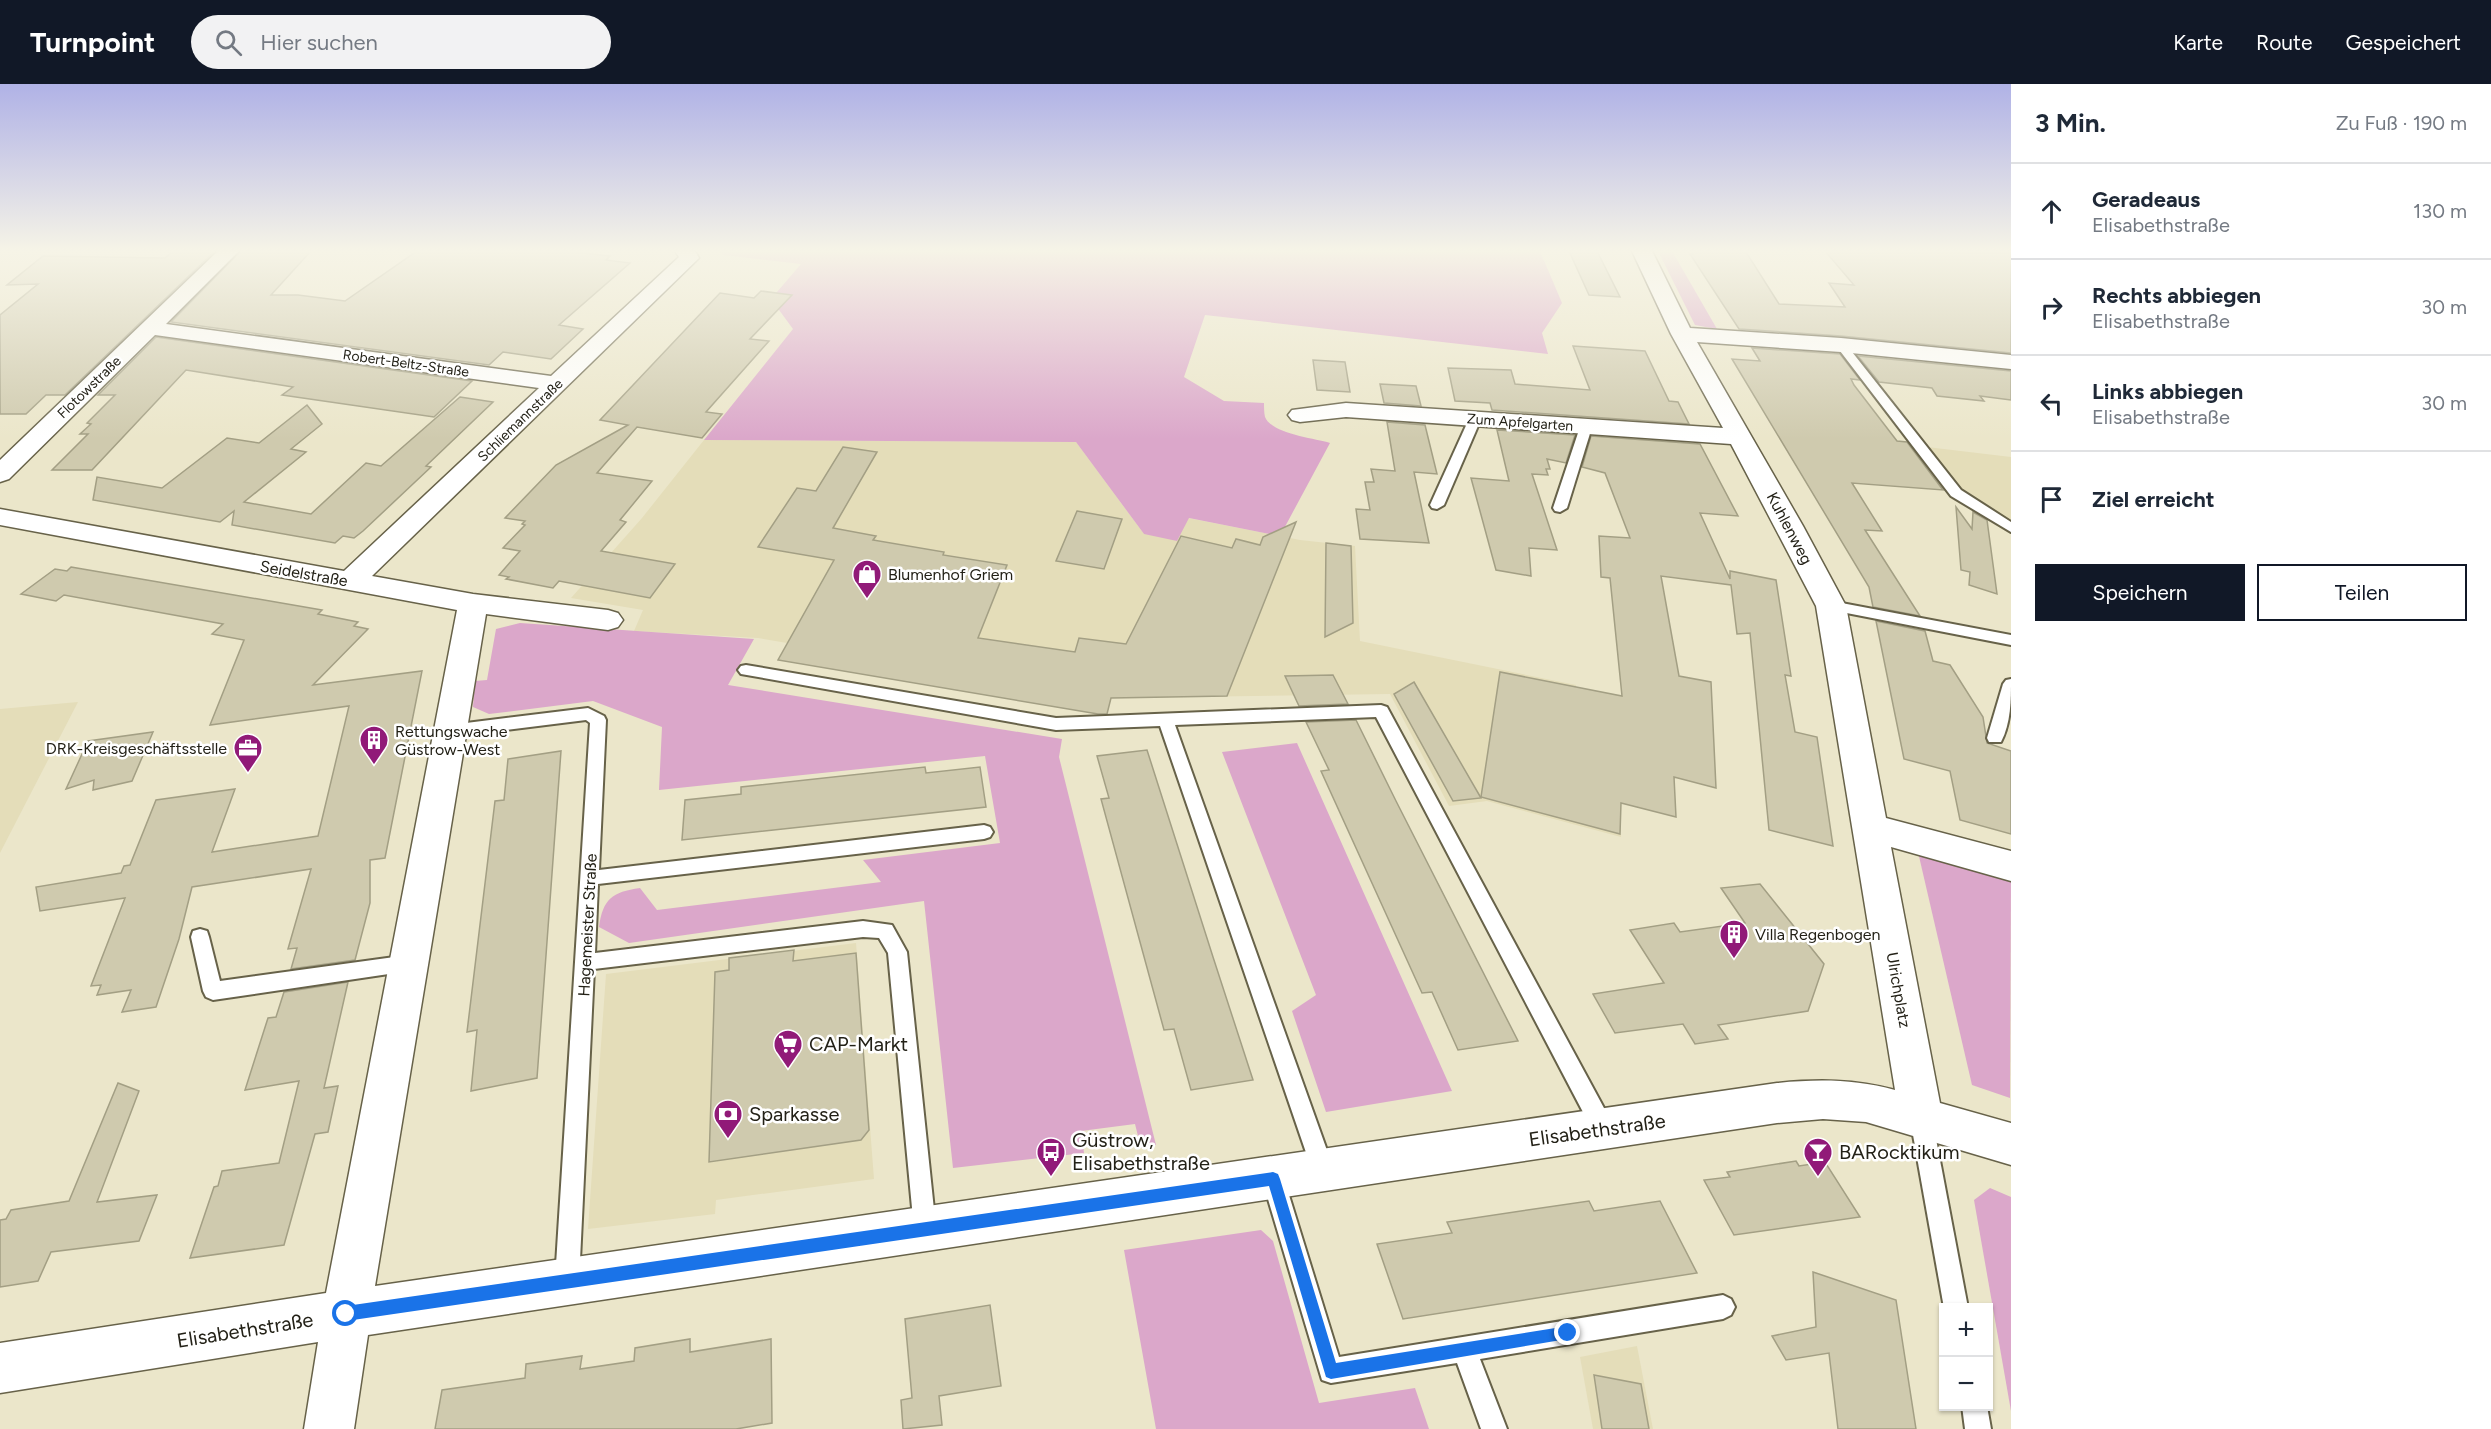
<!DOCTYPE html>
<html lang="de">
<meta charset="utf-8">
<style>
body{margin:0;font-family:Figtree,sans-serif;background:#f2f2f3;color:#1f2937}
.controls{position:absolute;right:18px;bottom:18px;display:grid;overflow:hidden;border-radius:0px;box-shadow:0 2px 4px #0004}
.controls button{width:54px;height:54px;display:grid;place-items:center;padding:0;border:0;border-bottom:2px solid #e0e1e3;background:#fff;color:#1f2937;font:30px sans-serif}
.stop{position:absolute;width:18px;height:18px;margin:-14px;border:4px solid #1a73e8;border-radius:50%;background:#fff}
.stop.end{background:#1a73e8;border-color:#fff;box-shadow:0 2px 6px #0008}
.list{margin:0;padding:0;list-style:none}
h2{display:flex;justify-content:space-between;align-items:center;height:78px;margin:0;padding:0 24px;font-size:26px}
h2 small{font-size:20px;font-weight:400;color:#747a83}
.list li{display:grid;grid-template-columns:39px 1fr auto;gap:18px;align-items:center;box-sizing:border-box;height:96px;padding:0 24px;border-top:2px solid #e0e1e3}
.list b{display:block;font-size:22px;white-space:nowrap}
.list p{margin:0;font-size:20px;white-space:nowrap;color:#747a83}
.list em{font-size:20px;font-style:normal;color:#747a83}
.actions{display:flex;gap:12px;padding:18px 24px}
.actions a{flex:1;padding:14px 0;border:2px solid #111827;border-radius:0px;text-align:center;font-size:21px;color:#111827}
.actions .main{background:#111827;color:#fff}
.icon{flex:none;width:33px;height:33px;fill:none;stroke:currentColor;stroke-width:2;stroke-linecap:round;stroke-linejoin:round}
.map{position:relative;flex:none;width:2011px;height:1345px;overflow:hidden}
header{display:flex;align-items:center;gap:36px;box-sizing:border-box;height:84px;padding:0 30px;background:#111827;color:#fff}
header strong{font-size:28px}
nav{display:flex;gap:33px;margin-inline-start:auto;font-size:21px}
.search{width:420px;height:54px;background:#f2f2f3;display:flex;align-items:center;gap:15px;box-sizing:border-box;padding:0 21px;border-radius:33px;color:#747a83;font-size:22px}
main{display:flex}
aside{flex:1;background:#fff}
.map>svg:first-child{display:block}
</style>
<header>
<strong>Turnpoint</strong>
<div class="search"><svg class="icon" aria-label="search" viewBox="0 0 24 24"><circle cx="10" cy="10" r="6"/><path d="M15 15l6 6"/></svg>Hier suchen</div>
<nav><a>Karte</a><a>Route</a><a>Gespeichert</a></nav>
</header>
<main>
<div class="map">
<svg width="2011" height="1345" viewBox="0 0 2011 1345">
<rect width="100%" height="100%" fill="#ebe6ca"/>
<g fill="#e4ddb9">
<path d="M704 356 1076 358 1144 450 1188 434 1300 456 1355 462 1360 557 1576 601 1574 668 1620 681 1621 753 1487 717 1449 722 1390 610 1113 614 758 554 634 547 643 526 571 514 642 434Z"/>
<path d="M1927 363 2011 373V436L1992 428 1963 411Z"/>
<path d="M78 618 0 769V625Z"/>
<path d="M856 859 874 1095 716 1116 715 1130 588 1145 606 890Z"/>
<path d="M1637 1262 1653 1345H1593L1580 1273Z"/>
</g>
<g fill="#dba7ca">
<path d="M709 167H1540L1562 219 1542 249 1548 270 1205 231 1184 293 1224 317 1264 319C1264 323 1264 329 1265 333 1272 350 1313 354 1330 359L1280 452 1189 434 1177 457 1144 450 1076 358 704 356 793 245 771 215 801 180 723 171 721 168Z"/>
<path d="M1658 167H1672L1717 245 1695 241Z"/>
<path d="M520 539 754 555 728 601 1062 655 1059 673 1156 1061 1141 1064 1135 1040 1081 1047 1084 1069 953 1084 924 817 629 859 599 843C603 815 612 808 640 804L657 826 881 798 863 776 1000 759 985 672 659 706 662 643 593 617 489 630 473 623 475 597 487 596 496 545Z"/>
<path d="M1297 659 1452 1007 1326 1028 1292 927 1316 911 1222 668Z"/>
<path d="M1918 768 2011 793 2010 1014 1972 1001Z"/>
<path d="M1990 1104 2011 1113V1327L1974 1116Z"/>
<path d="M1261 1146 1273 1157 1319 1319 1415 1304 1429 1345H1156L1124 1166Z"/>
</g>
<g fill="#cfcaae" stroke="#a39f84" stroke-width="1.5">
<path d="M173 167H215L65 311H46L26 330H0V231L38 200 7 201 43 172 165 174Z"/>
<path d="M241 167H311L271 211H298L345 217 417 167H565L610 172 606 176 630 179 559 241 583 245 551 275 503 268 489 281 171 238Z"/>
<path d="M1569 167H1597L1620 213 1589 211Z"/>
<path d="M1691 167 1746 168 1779 220 1845 223 1829 199 1854 201 1825 167 2011 169V269L1841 252 1739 245 1690 170H1693Z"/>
<path d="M761 207 792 211 750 255 769 257 706 328 722 330 702 354 637 343 597 389 652 397 620 436 626 438 601 467 675 480 650 514 559 497 553 504 506 495 509 493 499 491 520 467 503 464 525 441 522 440 525 437 505 434 556 381 628 341 600 336 720 209 754 214Z"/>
<path d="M156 253 472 297 434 333 282 311 293 303 186 286 92 386H52L88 350H80L91 340 87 339 115 311H98Z"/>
<path d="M1573 262 1645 267 1669 317 1678 318 1689 340 1492 326 1490 319 1455 317 1448 284 1511 286 1515 300 1590 306Z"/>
<path d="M1752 264 1840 270 1860 296 1851 295 1854 301 1897 357 1907 358 1943 406 1852 399 1882 447 1865 446 1920 532 1873 523 1869 503 1732 275 1760 277Z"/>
<path d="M1858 272 2011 287V316L1980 312 1984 317 1937 312 1932 304 1879 298Z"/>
<path d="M1313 276 1345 278 1350 308 1317 306Z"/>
<path d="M1380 300 1416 302 1421 322 1384 319Z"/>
<path d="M460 313 493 318 426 382 431 383 363 447 354 454 343 452 335 459 232 441 234 427 220 438 93 416 97 393 162 404 227 354 259 359 307 321 322 340 291 365 306 368 244 418 311 430 366 379 381 382Z"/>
<path d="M1387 338 1425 341 1437 390 1414 388 1429 459 1360 455 1356 425 1370 426 1365 398H1374L1371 385 1395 387Z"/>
<path d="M1497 346 1575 351 1566 379 1547 375 1550 385H1546L1548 391 1532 390 1557 466 1529 464 1531 492 1496 486 1471 394 1509 397Z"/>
<path d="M1591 352 1700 360 1738 432 1700 429 1730 495V487L1776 496 1791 592 1785 591 1795 648 1817 653 1833 762 1769 746 1750 549 1737 550 1731 501 1661 492 1679 592 1711 598 1716 704 1674 693 1676 733 1621 719 1620 750 1481 713 1500 588 1622 612 1610 494 1601 493 1599 452 1630 454 1605 389 1582 383Z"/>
<path d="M843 363 877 368 833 444 876 452 873 456 944 468 943 471 1007 481 978 554 1075 568 1079 554 1126 560 1181 452 1232 464 1236 455 1260 461 1263 453 1296 438 1227 612 1111 614 1107 630H1098L778 576 834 476 758 463 797 404 816 407Z"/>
<path d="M1956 423 1972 445 1973 428 1987 436 1997 510 1969 501 1970 488 1961 486Z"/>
<path d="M1077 427 1122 435 1104 485 1056 477Z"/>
<path d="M1326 459 1351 462 1353 539 1325 553Z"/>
<path d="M71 483 322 526 318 530 358 538 354 542 368 545 313 601 422 587 385 774 370 776V819L355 876 291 885 297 864 288 865 311 785 192 803 179 855 156 923 122 928 131 906 97 911 101 901 91 902 125 814 40 827 36 803 121 789 124 782 130 781 156 716 235 705 212 768 318 752 349 622 210 641 244 556 212 550 223 540 64 511 56 517 21 510 55 485 67 487Z"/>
<path d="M1876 537 1925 547 1933 577 1950 581 1983 633 1987 659 2011 667V750L1960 736 1950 687 1904 675Z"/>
<path d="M1333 591 1348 620 1299 622 1285 592Z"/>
<path d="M1414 598 1481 714 1453 717 1394 610Z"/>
<path d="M1356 636 1396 717 1518 957 1458 966 1432 908 1422 909 1321 687 1329 686 1306 638Z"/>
<path d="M153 648 132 697 93 706 94 696 66 705 88 657Z"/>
<path d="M1147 666 1213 873 1253 996 1191 1006 1174 945 1164 946 1101 715 1109 714 1097 672Z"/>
<path d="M561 667 537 994 471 1007 477 946 467 948 495 717 504 716 508 675Z"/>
<path d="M925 683 926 689 980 683 986 723 682 756 685 716 741 710V703Z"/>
<path d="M1760 800 1824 880 1808 927 1718 941 1728 955 1695 960 1683 940 1615 949 1593 910 1664 899 1630 846 1674 839 1680 848 1745 839 1721 804Z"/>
<path d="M794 866 793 877 856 869 869 1046 861 1056 709 1078 715 888 729 886V874Z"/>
<path d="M348 898 324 1004 338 1002 328 1048 315 1050 284 1161 190 1174 214 1103 218 1102 222 1087 279 1079 299 997 245 1006 268 934 276 933 284 908Z"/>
<path d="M118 999 139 1007 97 1118 157 1111 139 1157 51 1168 38 1197 0 1203V1136L6 1135 11 1126 69 1117Z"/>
<path d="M1796 1077 1799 1082 1825 1078 1860 1133 1734 1151 1704 1096 1730 1093 1727 1088Z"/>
<path d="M1589 1117 1594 1127 1660 1117 1697 1189 1403 1235 1377 1160 1452 1149 1447 1138Z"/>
<path d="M1813 1188 1896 1216 1916 1345H1838L1829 1269 1786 1276 1772 1252 1816 1243Z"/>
<path d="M990 1221 1001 1302 939 1312 942 1341 903 1345 901 1316 912 1314 905 1235Z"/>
<path d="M690 1255V1268L771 1255 772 1339 736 1345H435L442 1306 525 1294 526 1280 582 1272 580 1285 634 1277 635 1264Z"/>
<path d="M1594 1291 1641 1300 1649 1345H1602Z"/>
</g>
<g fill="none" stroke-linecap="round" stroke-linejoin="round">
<g stroke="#676249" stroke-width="4">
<g id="lane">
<path d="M1841 258 1845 259 1961 406 2011 438V448L1951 412 1837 263 1835 261Z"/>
<path d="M1475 331 1481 335 1444 421 1437 425 1432 424 1430 421 1469 335Z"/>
<path d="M1586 339 1592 343 1567 424 1560 428 1555 427 1553 424 1580 343Z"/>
<path d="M1831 517 2011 551V561L1826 525 1824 522 1826 519Z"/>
<path d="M746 581 1056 634 1381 621 1387 623 1611 1037 1614 1044 1611 1051 1603 1054 1595 1051 1376 633 1175 641 1334 1086 1331 1094 1323 1097 1315 1094 1312 1086 1160 642 1056 646 741 590 738 586 741 582Z"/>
<path d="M2011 595C2011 616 2011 639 2001 658H1989L1987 654 2003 600 2006 596Z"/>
<path d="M588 624 604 632 606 636 599 786 984 741 990 743 993 748 990 753 984 755 598 800 595 869 863 837 892 841 907 868 936 1145 933 1153 925 1156 917 1153 914 1145 888 869 879 854 863 853 594 885 579 1197 575 1205 567 1209 559 1205 555 1197 590 639 586 636 450 653 444 651 442 647 444 643 450 641Z"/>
<path d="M200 845 207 847 209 853 220 897 409 871 416 873 419 879 416 885 409 887 213 916 206 913 203 907 191 853 193 847Z"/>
<path d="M1921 1024 1929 1027 1932 1034 1968 1224H1944L1910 1034 1913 1027Z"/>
<path d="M1273 1084 1281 1087 1284 1095 1339 1273 1723 1211 1731 1215 1735 1223 1731 1231 1723 1235 1480 1275 1507 1345H1481L1457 1279 1331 1299 1322 1296 1262 1095 1265 1087Z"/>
<path d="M1962 1322H1987L1991 1345H1965Z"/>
</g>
</g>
<g stroke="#676249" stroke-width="3">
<path id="street" d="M218 167H239L166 240 551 292 679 173 675 167H695L699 174 372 492 473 510 608 526 618 529 623 536 618 543 608 546 486 530 375 1202 1777 999C1818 995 1855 995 1895 1006L1816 522 1731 360 1346 333 1300 338 1292 336 1288 331 1292 326 1346 319 1723 344 1671 250 1632 167H1652L1690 244 1841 254 2011 271V285L1841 268 1697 258 1803 442 1846 522 1886 734 2011 767V797L1891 763 1940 1019 2011 1039V1081L1866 1038 1823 1035 1777 1039 368 1251 354 1345H304L318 1258 0 1309V1259L326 1209 457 526 0 441V425L344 487 539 304 155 251 9 395 0 398V376Z"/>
</g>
<use href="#lane" fill="#fff" fill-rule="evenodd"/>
<use href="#street" fill="#fff" fill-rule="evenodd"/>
</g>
<linearGradient id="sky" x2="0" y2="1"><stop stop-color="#b0b2e6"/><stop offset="0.47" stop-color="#f6f4e7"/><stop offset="1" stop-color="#f6f4e7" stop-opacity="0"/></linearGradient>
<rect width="2011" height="355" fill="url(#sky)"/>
<path fill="#1a73e8" d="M1273 1088 1278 1090 1280 1095 1336 1279 1568 1242 1573 1244 1575 1249 1573 1254 1331 1295 1326 1293 1269 1102 346 1237 342 1235 339 1230 342 1225 346 1222Z"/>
<defs>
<g id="shop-pin" transform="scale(1.5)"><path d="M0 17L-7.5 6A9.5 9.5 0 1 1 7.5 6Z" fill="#911a78" stroke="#fff"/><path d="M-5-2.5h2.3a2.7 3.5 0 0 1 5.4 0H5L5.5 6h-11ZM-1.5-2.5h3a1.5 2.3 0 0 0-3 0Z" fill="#fff"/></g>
<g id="building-pin" transform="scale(1.5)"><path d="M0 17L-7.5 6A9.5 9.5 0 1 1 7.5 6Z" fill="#911a78" stroke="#fff"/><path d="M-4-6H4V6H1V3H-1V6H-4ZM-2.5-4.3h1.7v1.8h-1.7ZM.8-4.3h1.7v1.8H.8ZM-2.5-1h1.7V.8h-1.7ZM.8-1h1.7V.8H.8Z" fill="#fff"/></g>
<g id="office-pin" transform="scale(1.5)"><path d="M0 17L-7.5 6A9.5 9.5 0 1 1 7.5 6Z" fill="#911a78" stroke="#fff"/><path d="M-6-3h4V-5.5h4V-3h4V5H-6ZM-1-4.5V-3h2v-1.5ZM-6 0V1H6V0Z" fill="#fff"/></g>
<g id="supermarket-pin" transform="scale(1.5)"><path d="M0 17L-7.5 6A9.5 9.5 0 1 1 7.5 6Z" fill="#911a78" stroke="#fff"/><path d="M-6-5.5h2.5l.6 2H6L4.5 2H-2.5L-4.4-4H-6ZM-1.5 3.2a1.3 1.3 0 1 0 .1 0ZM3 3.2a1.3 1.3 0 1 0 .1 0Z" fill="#fff"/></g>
<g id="bank-pin" transform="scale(1.5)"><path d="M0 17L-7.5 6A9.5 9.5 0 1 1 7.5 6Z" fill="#911a78" stroke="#fff"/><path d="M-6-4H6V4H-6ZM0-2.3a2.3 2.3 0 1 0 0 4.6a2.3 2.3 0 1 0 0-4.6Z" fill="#fff"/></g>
<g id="bus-pin" transform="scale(1.5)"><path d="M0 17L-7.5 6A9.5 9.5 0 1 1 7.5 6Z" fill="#911a78" stroke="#fff"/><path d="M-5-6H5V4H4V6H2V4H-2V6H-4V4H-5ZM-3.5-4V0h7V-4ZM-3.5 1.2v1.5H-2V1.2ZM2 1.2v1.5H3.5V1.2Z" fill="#fff"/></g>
<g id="bar-pin" transform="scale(1.5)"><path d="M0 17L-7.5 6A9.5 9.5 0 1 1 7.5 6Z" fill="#911a78" stroke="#fff"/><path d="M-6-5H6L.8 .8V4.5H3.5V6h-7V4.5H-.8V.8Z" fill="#fff"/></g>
</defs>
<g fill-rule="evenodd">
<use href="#shop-pin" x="867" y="490"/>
<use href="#building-pin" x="374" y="656"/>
<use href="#office-pin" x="248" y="664"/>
<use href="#building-pin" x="1734" y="850"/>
<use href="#supermarket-pin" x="788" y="960"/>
<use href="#bank-pin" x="728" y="1030"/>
<use href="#bus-pin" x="1051" y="1068"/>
<use href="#bar-pin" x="1818" y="1068"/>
</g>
<g text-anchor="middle" stroke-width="5" stroke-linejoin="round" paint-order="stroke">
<g font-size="14" fill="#232117" stroke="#fff">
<text transform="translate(406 279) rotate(8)" y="5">Robert-Beltz-Straße</text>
<text transform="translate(89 303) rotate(-44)" y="5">Flotowstraße</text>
<text transform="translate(520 336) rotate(-44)" y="5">Schliemannstraße</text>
<text transform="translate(1520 338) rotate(4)" y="5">Zum Apfelgarten</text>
</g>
<g font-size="16" fill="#232117" stroke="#fff">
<text transform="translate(1790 444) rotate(62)" y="6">Kuhlenweg</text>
<text transform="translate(304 489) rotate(10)" y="6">Seidelstraße</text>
<text transform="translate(587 841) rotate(-87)" y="6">Hagemeister Straße</text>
<text transform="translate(1899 906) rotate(80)" y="6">Ulrichplatz</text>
</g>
<g font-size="16" fill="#232117" stroke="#fff" text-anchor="start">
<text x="888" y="496">Blumenhof Griem</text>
<text x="395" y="653">Rettungswache<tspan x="395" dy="18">Güstrow-West</tspan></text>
<text x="227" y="670" text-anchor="end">DRK-Kreisgeschäftsstelle</text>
<text x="1755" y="856">Villa Regenbogen</text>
</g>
<g font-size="20" fill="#232117" stroke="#fff" text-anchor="start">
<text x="809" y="967">CAP-Markt</text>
<text x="749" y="1037">Sparkasse</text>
<text x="1072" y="1063">Güstrow,<tspan x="1072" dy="23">Elisabethstraße</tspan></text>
<text x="1839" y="1075">BARocktikum</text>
</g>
<g font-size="20" fill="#232117" stroke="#fff">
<text transform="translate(1597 1046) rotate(-8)" y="7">Elisabethstraße</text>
<text transform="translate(245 1246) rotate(-9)" y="7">Elisabethstraße</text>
</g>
</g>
</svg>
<div class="controls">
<button>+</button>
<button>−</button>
</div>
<div class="stop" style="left:346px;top:1230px"></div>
<div class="stop end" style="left:1568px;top:1249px"></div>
</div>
<aside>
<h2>3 Min.<small>Zu Fuß · 190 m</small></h2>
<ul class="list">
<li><svg class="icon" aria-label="ahead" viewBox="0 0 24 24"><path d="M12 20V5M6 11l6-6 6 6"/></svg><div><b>Geradeaus</b><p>Elisabethstraße</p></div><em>130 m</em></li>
<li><svg class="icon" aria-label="right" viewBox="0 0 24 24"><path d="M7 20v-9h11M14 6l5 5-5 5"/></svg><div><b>Rechts abbiegen</b><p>Elisabethstraße</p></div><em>30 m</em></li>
<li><svg class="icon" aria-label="left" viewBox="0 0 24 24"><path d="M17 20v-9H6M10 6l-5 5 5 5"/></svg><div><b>Links abbiegen</b><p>Elisabethstraße</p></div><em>30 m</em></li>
<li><svg class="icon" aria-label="arrive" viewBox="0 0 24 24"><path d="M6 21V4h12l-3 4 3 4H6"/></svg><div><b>Ziel erreicht</b></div></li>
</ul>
<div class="actions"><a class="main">Speichern</a><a>Teilen</a></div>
</aside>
</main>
